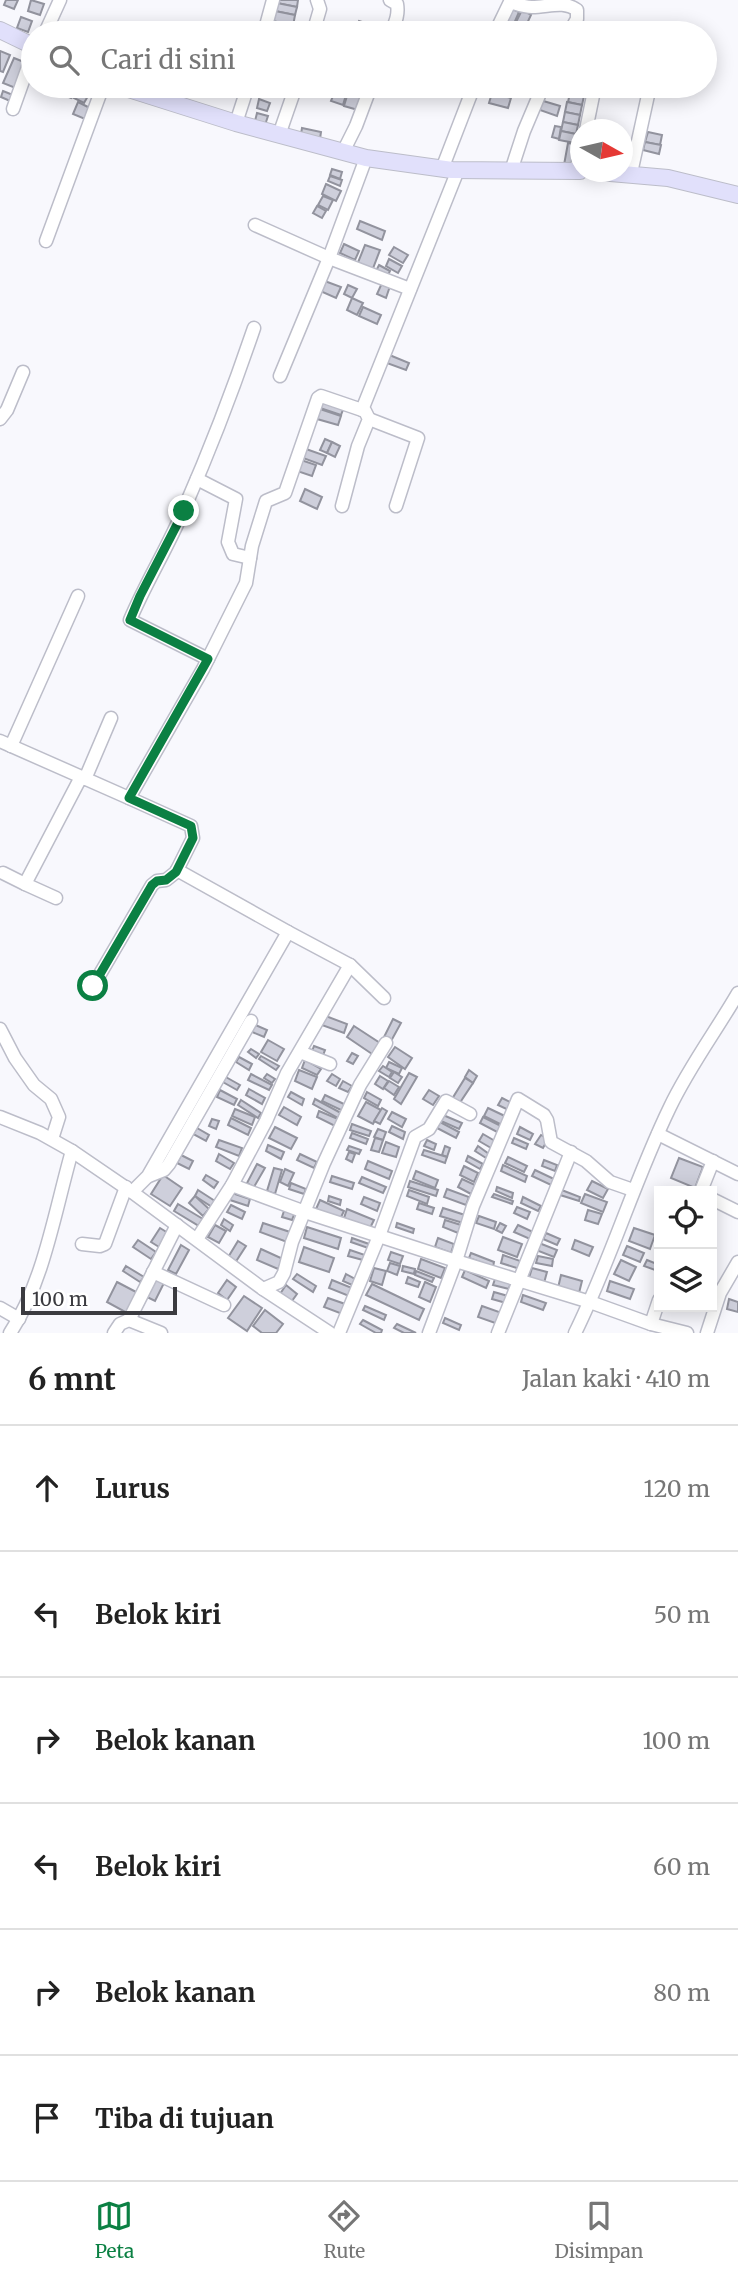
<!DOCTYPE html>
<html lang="id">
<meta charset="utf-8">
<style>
body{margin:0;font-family:Merriweather,serif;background:#f6f6f6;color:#222}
.controls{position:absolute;right:21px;bottom:21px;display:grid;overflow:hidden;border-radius:0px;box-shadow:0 4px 18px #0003}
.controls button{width:63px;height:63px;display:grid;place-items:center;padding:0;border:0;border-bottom:2px solid #e0e0e0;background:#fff;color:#222;font:35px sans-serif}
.compass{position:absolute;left:570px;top:119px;width:63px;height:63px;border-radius:50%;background:#fff;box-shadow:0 4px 18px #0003;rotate:98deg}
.scale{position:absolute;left:21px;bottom:18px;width:156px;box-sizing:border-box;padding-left:7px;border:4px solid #3b3b40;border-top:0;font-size:19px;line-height:24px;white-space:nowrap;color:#3b3b40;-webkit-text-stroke:5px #fff;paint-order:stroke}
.stop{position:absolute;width:21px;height:21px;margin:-16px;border:5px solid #0b8043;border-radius:50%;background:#fff}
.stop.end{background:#0b8043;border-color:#fff;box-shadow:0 2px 7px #0008}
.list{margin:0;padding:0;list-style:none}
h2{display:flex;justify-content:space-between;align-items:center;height:91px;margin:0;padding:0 28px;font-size:30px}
h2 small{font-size:23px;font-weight:400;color:#767676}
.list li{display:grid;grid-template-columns:46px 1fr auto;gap:21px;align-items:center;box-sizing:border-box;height:126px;padding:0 28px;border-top:2px solid #e0e0e0}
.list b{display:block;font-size:26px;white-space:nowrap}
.list em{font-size:23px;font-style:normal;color:#767676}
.icon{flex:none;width:38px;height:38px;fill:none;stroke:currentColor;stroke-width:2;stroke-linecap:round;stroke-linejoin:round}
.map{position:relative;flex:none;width:738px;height:1333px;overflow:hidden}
.search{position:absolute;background:#fff;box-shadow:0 4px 18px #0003;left:21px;right:21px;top:21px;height:77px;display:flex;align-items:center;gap:18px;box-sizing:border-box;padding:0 24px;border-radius:38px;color:#767676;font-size:26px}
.sheet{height:847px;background:#fff}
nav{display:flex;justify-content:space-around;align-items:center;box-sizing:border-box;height:98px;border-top:2px solid #e0e0e0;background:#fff;font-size:19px;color:#767676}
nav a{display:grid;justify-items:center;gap:4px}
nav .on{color:#0b8043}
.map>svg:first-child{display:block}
</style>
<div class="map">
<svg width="738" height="1333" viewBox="0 0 738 1333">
<rect width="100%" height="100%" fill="#f8f8fd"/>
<g fill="#cecfdb" stroke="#92939e" stroke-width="2">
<path d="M6 0H18L14 9 4 5Z"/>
<path d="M31 0 44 4 40 15 28 11Z"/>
<path d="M277 0H298L297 7 277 3Z"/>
<path d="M277 3 297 7 295 15 275 11Z"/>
<path d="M510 8 519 12 510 33H507L500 30Z"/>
<path d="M522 10 531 15 524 30 514 26Z"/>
<path d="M275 11 295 15 293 26 273 21Z"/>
<path d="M21 17 32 21 28 32 17 28Z"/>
<path d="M359 21 365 23 362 33H355Z"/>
<path d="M365 23 381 27 379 33H362Z"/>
<path d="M279 25 292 28 291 33H277Z"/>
<path d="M0 51 10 55 3 72 0 71Z"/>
<path d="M14 58 29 64 18 89 3 83Z"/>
<path d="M61 86H75L71 98 58 93Z"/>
<path d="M78 86H86L92 89 84 103 72 97Z"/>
<path d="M165 86H183L179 100 162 94Z"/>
<path d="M310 86 333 89 331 96 308 91Z"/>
<path d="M337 86 348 88 343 105 331 101Z"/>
<path d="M387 86H406L404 92Z"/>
<path d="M451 86H468L466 93 451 87Z"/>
<path d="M572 86 586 88 584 96 570 93Z"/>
<path d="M349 89 363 94 358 110 344 106Z"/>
<path d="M3 91 13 95 10 101 1 97Z"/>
<path d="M492 93 511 98 508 108 489 103Z"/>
<path d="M570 93 584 96 582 105 568 102Z"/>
<path d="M259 99 270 103 267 111 257 108Z"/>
<path d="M540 100 560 106 557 116 537 109Z"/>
<path d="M78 102 90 108 85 119 73 114Z"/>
<path d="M567 102 582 105 580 115 565 112Z"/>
<path d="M565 112 580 115 578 125 563 122Z"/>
<path d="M257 113 268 116 265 125 255 121Z"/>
<path d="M563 122 578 125 576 134 561 131Z"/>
<path d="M555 126 561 127 559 139 552 137Z"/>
<path d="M302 128 321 132 320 139 301 134Z"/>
<path d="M561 131 576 134 575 143 559 140Z"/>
<path d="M648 132 662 135 660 145 645 142Z"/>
<path d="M645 142 661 145 659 154 643 150Z"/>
<path d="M568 143 578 145 574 167 564 165Z"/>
<path d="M622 154 631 156 629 166 622 165Z"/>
<path d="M332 169 342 172 340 179 330 175Z"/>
<path d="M330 176 342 180 340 186 328 181Z"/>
<path d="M326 184 341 191 336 201 322 194Z"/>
<path d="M323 196 333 200 328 210 318 205Z"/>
<path d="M317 206 326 211 322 218 313 213Z"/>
<path d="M360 221 385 231 382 240 357 229Z"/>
<path d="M344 244 359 251 355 260 340 253Z"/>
<path d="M365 245 380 250 372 271 357 265Z"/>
<path d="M394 247 408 255 403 263 389 255Z"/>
<path d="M389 259 402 266 398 273 386 266Z"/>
<path d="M379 265 390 271 387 277 376 271Z"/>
<path d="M322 280 341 287 336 298 318 290Z"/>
<path d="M382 283 390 286 386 298 377 294Z"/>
<path d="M348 285 357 289 352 298 344 294Z"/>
<path d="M352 298 363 303 357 315 347 310Z"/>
<path d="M363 307 381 315 377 324 359 316Z"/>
<path d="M387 354 409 363 406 370 384 362Z"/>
<path d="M322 399 344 407 341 415 320 408Z"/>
<path d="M320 409 341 416 338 425 317 419Z"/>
<path d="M325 439 332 442 327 453 320 450Z"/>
<path d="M332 442 340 446 335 457 327 453Z"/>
<path d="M306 449 326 456 322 465 303 458Z"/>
<path d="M301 460 316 465 312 476 297 471Z"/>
<path d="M305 489 322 497 317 509 300 501Z"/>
<path d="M323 1015 347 1024 344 1033 319 1024Z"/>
<path d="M393 1019 401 1023 390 1043 383 1039Z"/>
<path d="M253 1024 267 1030 264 1037 250 1031Z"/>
<path d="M354 1026 380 1043 372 1054 347 1037Z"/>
<path d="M268 1040 284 1049 277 1061 261 1052Z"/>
<path d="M314 1046 325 1050 322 1058 311 1054Z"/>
<path d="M395 1047 412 1058 405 1069 388 1057Z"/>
<path d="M251 1049 259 1054 256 1058 248 1052Z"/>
<path d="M352 1053 358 1056 353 1064 347 1061Z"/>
<path d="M261 1056 279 1066 276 1070 259 1059Z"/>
<path d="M239 1057 252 1064 249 1070 236 1062Z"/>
<path d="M305 1060 321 1069 317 1075 302 1068Z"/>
<path d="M389 1062 402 1068 399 1074 386 1068Z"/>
<path d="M383 1066 392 1072 389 1077 379 1071Z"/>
<path d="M299 1070 317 1077 312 1089 295 1081Z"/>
<path d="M469 1070 477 1076 473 1083 465 1077Z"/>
<path d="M394 1072 402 1077 398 1083 390 1078Z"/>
<path d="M409 1073 417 1077 401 1104 394 1099Z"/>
<path d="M251 1074 272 1085 269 1090 248 1080Z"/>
<path d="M267 1074 275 1079 272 1083 264 1078Z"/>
<path d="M332 1074 340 1079 336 1086 327 1081Z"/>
<path d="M224 1076 240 1085 237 1090 221 1081Z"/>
<path d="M380 1076 388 1081 383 1089 375 1084Z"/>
<path d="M465 1078 473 1083 459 1104 452 1099Z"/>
<path d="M343 1081 352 1086 348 1092 339 1088Z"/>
<path d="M389 1081 399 1087 394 1095 384 1088Z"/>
<path d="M249 1089 265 1098 262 1104 246 1095Z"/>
<path d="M220 1090 237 1099 234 1105 217 1097Z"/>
<path d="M429 1090 439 1096 433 1105 423 1099Z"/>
<path d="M291 1092 304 1099 302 1105 288 1097Z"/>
<path d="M367 1092 381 1100 378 1106 364 1098Z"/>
<path d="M325 1095 346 1105 343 1111 322 1101Z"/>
<path d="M502 1098 514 1104 511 1111 498 1105Z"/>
<path d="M315 1099 341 1113 338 1118 313 1104Z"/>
<path d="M241 1100 261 1113 258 1118 238 1105Z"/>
<path d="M366 1102 381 1110 373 1124 358 1116Z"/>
<path d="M284 1107 301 1117 297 1125 279 1115Z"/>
<path d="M382 1108 387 1111 380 1124 374 1121Z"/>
<path d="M488 1108 509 1118 504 1126 484 1116Z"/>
<path d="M235 1109 255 1117 252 1125 232 1116Z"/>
<path d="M319 1111 338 1119 335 1126 317 1117Z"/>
<path d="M392 1112 406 1119 402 1127 388 1119Z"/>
<path d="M443 1115 462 1123 459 1129 441 1121Z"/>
<path d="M483 1117 503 1127 499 1133 480 1123Z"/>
<path d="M231 1118 251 1128 248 1135 228 1125Z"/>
<path d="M212 1119 219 1121 216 1129 209 1126Z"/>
<path d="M440 1122 459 1132 456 1138 437 1128Z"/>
<path d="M352 1124 371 1131 369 1136 350 1130Z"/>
<path d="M392 1126 405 1132 403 1139 389 1132Z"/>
<path d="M275 1127 297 1138 291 1149 269 1138Z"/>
<path d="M520 1127 533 1134 530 1140 517 1134Z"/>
<path d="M197 1128 209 1135 206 1141 193 1134Z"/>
<path d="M378 1129 386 1132 383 1140 374 1137Z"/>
<path d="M352 1133 368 1139 366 1144 350 1138Z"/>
<path d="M483 1134 495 1141 491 1148 479 1141Z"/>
<path d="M541 1135 548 1139 543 1148 535 1144Z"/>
<path d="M375 1138 383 1140 379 1152 371 1150Z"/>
<path d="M514 1138 528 1144 526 1149 512 1143Z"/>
<path d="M219 1140 242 1148 239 1156 216 1147Z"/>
<path d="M427 1140 436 1144 434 1150 424 1146Z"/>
<path d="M386 1142 399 1147 396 1157 382 1153Z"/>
<path d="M268 1145 284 1152 281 1159 266 1151Z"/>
<path d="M349 1146 361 1150 359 1154 347 1150Z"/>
<path d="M445 1146 450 1148 447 1157 442 1155Z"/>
<path d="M478 1146 489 1154 486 1158 475 1151Z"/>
<path d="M424 1150 447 1157 445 1163 422 1155Z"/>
<path d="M349 1152 355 1154 352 1162 346 1159Z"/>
<path d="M219 1154 234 1163 230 1169 216 1161Z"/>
<path d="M300 1154 317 1162 314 1168 297 1160Z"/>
<path d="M181 1155 193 1161 189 1169 177 1163Z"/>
<path d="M468 1156 483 1164 480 1169 466 1161Z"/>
<path d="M508 1157 527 1166 524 1172 505 1163Z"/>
<path d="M679 1158 703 1167 695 1188 671 1178Z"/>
<path d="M544 1160 557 1165 555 1171 542 1166Z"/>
<path d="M368 1161 392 1171 389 1179 365 1169Z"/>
<path d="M257 1164 265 1168 254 1187 247 1183Z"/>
<path d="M503 1165 527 1176 525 1182 501 1171Z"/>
<path d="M464 1166 478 1173 474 1182 460 1175Z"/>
<path d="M274 1168 282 1170 275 1194 267 1191Z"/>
<path d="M285 1169 294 1173 288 1186 280 1182Z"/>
<path d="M535 1170 554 1179 551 1185 532 1176Z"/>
<path d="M416 1171 438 1180 435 1188 413 1179Z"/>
<path d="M163 1175 182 1188 170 1206 151 1194Z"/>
<path d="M206 1175 218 1182 214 1188 203 1180Z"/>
<path d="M332 1176 354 1183 352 1189 330 1182Z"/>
<path d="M362 1177 386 1187 383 1193 359 1183Z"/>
<path d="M462 1179 475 1185 471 1194 458 1187Z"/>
<path d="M410 1181 438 1190 436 1196 408 1187Z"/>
<path d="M592 1181 608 1189 603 1198 587 1190Z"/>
<path d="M291 1183 306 1189 304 1194 289 1189Z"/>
<path d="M497 1187 513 1193 512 1198 496 1191Z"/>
<path d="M447 1189 469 1197 466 1205 444 1197Z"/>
<path d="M559 1189 580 1197 579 1201 557 1194Z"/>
<path d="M198 1190 215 1201 212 1207 195 1196Z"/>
<path d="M409 1190 429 1197 427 1204 407 1196Z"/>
<path d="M232 1193 250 1199 248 1206 230 1200Z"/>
<path d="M494 1194 513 1201 512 1204 492 1197Z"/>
<path d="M585 1194 607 1202 603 1212 581 1203Z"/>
<path d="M195 1196 209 1209 203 1216 189 1203Z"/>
<path d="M329 1196 341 1200 340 1205 328 1201Z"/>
<path d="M364 1197 380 1203 377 1211 361 1204Z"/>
<path d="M523 1197 541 1206 538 1211 521 1203Z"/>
<path d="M320 1200 344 1211 340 1219 316 1209Z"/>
<path d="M419 1203 434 1208 432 1214 417 1209Z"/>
<path d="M178 1204 203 1219 199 1226 174 1211Z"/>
<path d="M231 1205 245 1212 242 1219 227 1212Z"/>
<path d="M517 1207 530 1212 527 1219 514 1213Z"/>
<path d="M285 1208 295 1212 292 1220 282 1217Z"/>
<path d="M443 1208 465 1215 463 1223 440 1216Z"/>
<path d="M347 1209 374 1220 370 1228 344 1218Z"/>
<path d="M588 1210 602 1214 598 1224 585 1220Z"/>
<path d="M479 1216 496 1222 494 1229 476 1223Z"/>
<path d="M224 1219 233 1225 230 1231 221 1225Z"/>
<path d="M445 1220 461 1225 458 1233 443 1227Z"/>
<path d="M263 1223 290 1232 287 1242 260 1232Z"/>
<path d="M397 1223 414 1229 413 1233 396 1227Z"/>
<path d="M500 1223 506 1226 502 1233 496 1230Z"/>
<path d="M215 1225 226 1231 219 1243 208 1237Z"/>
<path d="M518 1225 533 1232 530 1239 514 1232Z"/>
<path d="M307 1227 341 1238 338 1249 304 1238Z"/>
<path d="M160 1228 168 1233 159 1247 151 1242Z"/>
<path d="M634 1228 655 1235 650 1249 629 1241Z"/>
<path d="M546 1233 560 1239 557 1245 543 1239Z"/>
<path d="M503 1237 522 1244 517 1257 498 1250Z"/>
<path d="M352 1238 369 1244 368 1248 351 1242Z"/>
<path d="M438 1238 454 1244 451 1253 435 1247Z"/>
<path d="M138 1240 156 1252 151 1259 133 1247Z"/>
<path d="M575 1240 593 1247 589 1256 572 1249Z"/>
<path d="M238 1241 246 1246 235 1263 227 1259Z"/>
<path d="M539 1243 557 1250 554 1257 536 1250Z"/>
<path d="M181 1245 189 1250 176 1274 168 1270Z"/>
<path d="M627 1246 644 1253 640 1262 623 1255Z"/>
<path d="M304 1247 334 1258 329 1272 299 1262Z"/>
<path d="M261 1249 283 1259 278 1269 257 1260Z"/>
<path d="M350 1250 365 1255 363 1260 348 1256Z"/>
<path d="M391 1252 403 1256 400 1264 388 1260Z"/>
<path d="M471 1253 494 1262 493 1267 469 1258Z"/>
<path d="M503 1255 523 1262 520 1269 501 1263Z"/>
<path d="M538 1256 553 1259 552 1266 536 1263Z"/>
<path d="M421 1259 445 1268 441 1278 418 1269Z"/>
<path d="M621 1260 636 1267 629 1281 614 1274Z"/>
<path d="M647 1260 657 1264 655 1270 644 1266Z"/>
<path d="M390 1263 400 1266 397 1275 387 1271Z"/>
<path d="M126 1266 144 1277 140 1282 123 1271Z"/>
<path d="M403 1266 415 1269 414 1274 402 1271Z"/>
<path d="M374 1268 386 1271 382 1285 370 1281Z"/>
<path d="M532 1268 547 1272 544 1283 529 1278Z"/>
<path d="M465 1270 489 1281 486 1288 462 1277Z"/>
<path d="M416 1271 434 1278 432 1282 415 1275Z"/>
<path d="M297 1274 316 1286 313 1292 293 1279Z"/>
<path d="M346 1274 355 1279 352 1285 343 1281Z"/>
<path d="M561 1275 582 1281 579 1293 558 1288Z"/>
<path d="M496 1276 511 1281 509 1289 493 1285Z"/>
<path d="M408 1277 420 1282 418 1287 406 1283Z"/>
<path d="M155 1278 164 1283 155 1301 145 1296Z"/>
<path d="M227 1280 236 1287 227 1300 218 1293Z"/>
<path d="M332 1280 352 1288 349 1296 329 1288Z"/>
<path d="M610 1281 634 1289 630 1299 607 1291Z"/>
<path d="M117 1282 138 1293 127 1313 107 1302Z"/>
<path d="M425 1282 436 1287 430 1302 419 1297Z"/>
<path d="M372 1284 424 1309 419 1320 366 1295Z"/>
<path d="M286 1285 297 1294 289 1305 278 1297Z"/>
<path d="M494 1292 508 1296 506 1303 492 1299Z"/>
<path d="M523 1295 546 1303 543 1310 521 1302Z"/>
<path d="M244 1296 262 1308 247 1331 228 1318Z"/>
<path d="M328 1298 348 1305 345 1315 324 1307Z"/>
<path d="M729 1299 738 1302V1312L727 1309Z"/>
<path d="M365 1306 386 1315 384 1320 363 1310Z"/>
<path d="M482 1306 502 1313 498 1324 478 1317Z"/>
<path d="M265 1310 283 1324 276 1333H262L253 1326Z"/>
<path d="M445 1318 461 1325 459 1330 443 1323Z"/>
<path d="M363 1320 382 1330 381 1333H376L360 1324Z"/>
<path d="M397 1324 416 1333H404L394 1328Z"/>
</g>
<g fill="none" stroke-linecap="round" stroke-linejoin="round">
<g stroke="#bcbdc9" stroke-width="15">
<g id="street">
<path d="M390 0 397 4C399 15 395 23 391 33"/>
<path d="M45 33 60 0"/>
<path d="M264 33 273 0"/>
<path d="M313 33 320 9 317 0"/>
<path d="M495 33 510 2C517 4 524 7 532 7 549 7 563 0 577 10V19L569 33"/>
<path d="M609 33 614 29 646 33"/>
<path d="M13 109 33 53"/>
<path d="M236 123 248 86"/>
<path d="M586 130 595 86"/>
<path d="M279 135 296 86"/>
<path d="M343 152 356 126 371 86"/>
<path d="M442 169 474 86"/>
<path d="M576 170 580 154"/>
<path d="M511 171 524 131 543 86"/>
<path d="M631 173 650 86"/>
<path d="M255 225 329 258 410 289"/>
<path d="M46 241 103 86"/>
<path d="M280 376 329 258 366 158"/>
<path d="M362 410 458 170"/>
<path d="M0 419 7 410 23 372"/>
<path d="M369 419 418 438 396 506"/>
<path d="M197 479 236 499 228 542 233 554 250 558"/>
<path d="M208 659 130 620C146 582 168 547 184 509 210 450 233 390 254 328"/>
<path d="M0 741 129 798"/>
<path d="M11 746 78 596"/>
<path d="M85 779 111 718"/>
<path d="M177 870 288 932"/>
<path d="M3 873 25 884"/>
<path d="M56 898 25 884 81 777"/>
<path d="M93 986 152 885 157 881 166 880 176 872 193 838 191 826 129 798 203 669 246 583 252 546 266 501 285 493 318 398 321 396 365 411 369 419 358 446 342 506"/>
<path d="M0 1029 15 1058 34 1085 51 1099 59 1117 52 1139"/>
<path d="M300 1052 330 1064"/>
<path d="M0 1117 40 1133 72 1151 132 1192 263 1289 330 1333"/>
<path d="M658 1134 738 1174"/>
<path d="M149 1176 164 1170 169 1164 251 1021"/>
<path d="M232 1185 305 1212 456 1261 590 1302 651 1324 687 1333"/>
<path d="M701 1191 713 1161"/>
<path d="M132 1192 148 1176 288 932 350 965 384 998"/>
<path d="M712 1199 738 1212"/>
<path d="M197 1239 232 1185 266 1121 287 1073 350 965"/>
<path d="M82 1244 100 1246 105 1244 126 1187"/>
<path d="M153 1272 224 1305"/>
<path d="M263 1289 279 1282 284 1273 292 1242 324 1163 360 1085 386 1043"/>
<path d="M0 1308 19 1319"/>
<path d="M129 1320 177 1225"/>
<path d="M651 1324 659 1300"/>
<path d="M10 1333C44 1282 55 1210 72 1151"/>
<path d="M114 1333 120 1324 129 1320 161 1333"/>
<path d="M339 1333 379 1236 415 1137 429 1129 446 1101 470 1114"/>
<path d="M429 1333 456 1261 473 1206 518 1099 544 1115 547 1120 551 1142 586 1161 610 1182 633 1190"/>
<path d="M498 1333 571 1152"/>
<path d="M575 1333C611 1260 634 1181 670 1107 689 1067 716 1031 738 993"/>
<path d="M707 1333 720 1293 738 1262"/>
</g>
</g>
<g stroke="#bcbdc9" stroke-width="18">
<g id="secondary">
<path d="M0 30 33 46"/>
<path d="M119 86 236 123 366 158 452 170 580 171"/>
<path d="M599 172 668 178 738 195"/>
</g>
</g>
<use href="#street" stroke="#fff" stroke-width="12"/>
<use href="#secondary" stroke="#e1e0fb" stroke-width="16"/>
</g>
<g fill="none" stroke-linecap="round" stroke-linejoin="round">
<path stroke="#0b8043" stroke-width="9" d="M93 986 152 885 157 881 166 880 176 872 193 838 191 826 129 798 208 659 130 620 140 596 184 511"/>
</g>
</svg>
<div class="controls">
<button><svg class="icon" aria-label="locate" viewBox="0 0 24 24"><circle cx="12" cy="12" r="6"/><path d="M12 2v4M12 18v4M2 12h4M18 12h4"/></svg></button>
<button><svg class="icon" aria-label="layers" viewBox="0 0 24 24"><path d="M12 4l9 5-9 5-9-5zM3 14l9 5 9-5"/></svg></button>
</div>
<svg class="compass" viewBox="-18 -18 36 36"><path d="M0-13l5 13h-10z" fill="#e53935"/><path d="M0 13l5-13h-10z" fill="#767676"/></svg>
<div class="scale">100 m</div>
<div class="stop" style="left:93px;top:986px"></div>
<div class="stop end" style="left:184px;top:511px"></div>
<div class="search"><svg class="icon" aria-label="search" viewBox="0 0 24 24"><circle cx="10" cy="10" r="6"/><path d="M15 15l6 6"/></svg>Cari di sini</div>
</div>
<section class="sheet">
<h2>6 mnt<small>Jalan kaki · 410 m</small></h2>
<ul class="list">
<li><svg class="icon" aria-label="ahead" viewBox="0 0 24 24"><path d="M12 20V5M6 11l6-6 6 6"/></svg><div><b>Lurus</b></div><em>120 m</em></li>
<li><svg class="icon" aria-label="left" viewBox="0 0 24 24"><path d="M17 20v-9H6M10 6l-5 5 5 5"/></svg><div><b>Belok kiri</b></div><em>50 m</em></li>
<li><svg class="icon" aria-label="right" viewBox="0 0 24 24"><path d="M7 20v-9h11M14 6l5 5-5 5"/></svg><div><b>Belok kanan</b></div><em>100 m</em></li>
<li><svg class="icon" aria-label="left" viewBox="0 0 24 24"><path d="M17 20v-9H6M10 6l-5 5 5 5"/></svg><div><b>Belok kiri</b></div><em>60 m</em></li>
<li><svg class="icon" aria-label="right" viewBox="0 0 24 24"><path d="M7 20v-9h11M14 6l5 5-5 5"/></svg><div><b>Belok kanan</b></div><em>80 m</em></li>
<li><svg class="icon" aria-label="arrive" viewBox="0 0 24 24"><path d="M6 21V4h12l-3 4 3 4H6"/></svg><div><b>Tiba di tujuan</b></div></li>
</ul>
</section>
<nav>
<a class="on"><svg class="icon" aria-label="map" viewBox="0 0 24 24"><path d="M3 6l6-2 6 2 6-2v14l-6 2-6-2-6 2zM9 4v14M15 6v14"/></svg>Peta</a>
<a><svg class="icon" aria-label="directions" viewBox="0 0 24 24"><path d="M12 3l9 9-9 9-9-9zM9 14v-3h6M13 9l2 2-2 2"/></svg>Rute</a>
<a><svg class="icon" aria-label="saved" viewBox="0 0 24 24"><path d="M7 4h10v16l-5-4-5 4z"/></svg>Disimpan</a>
</nav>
